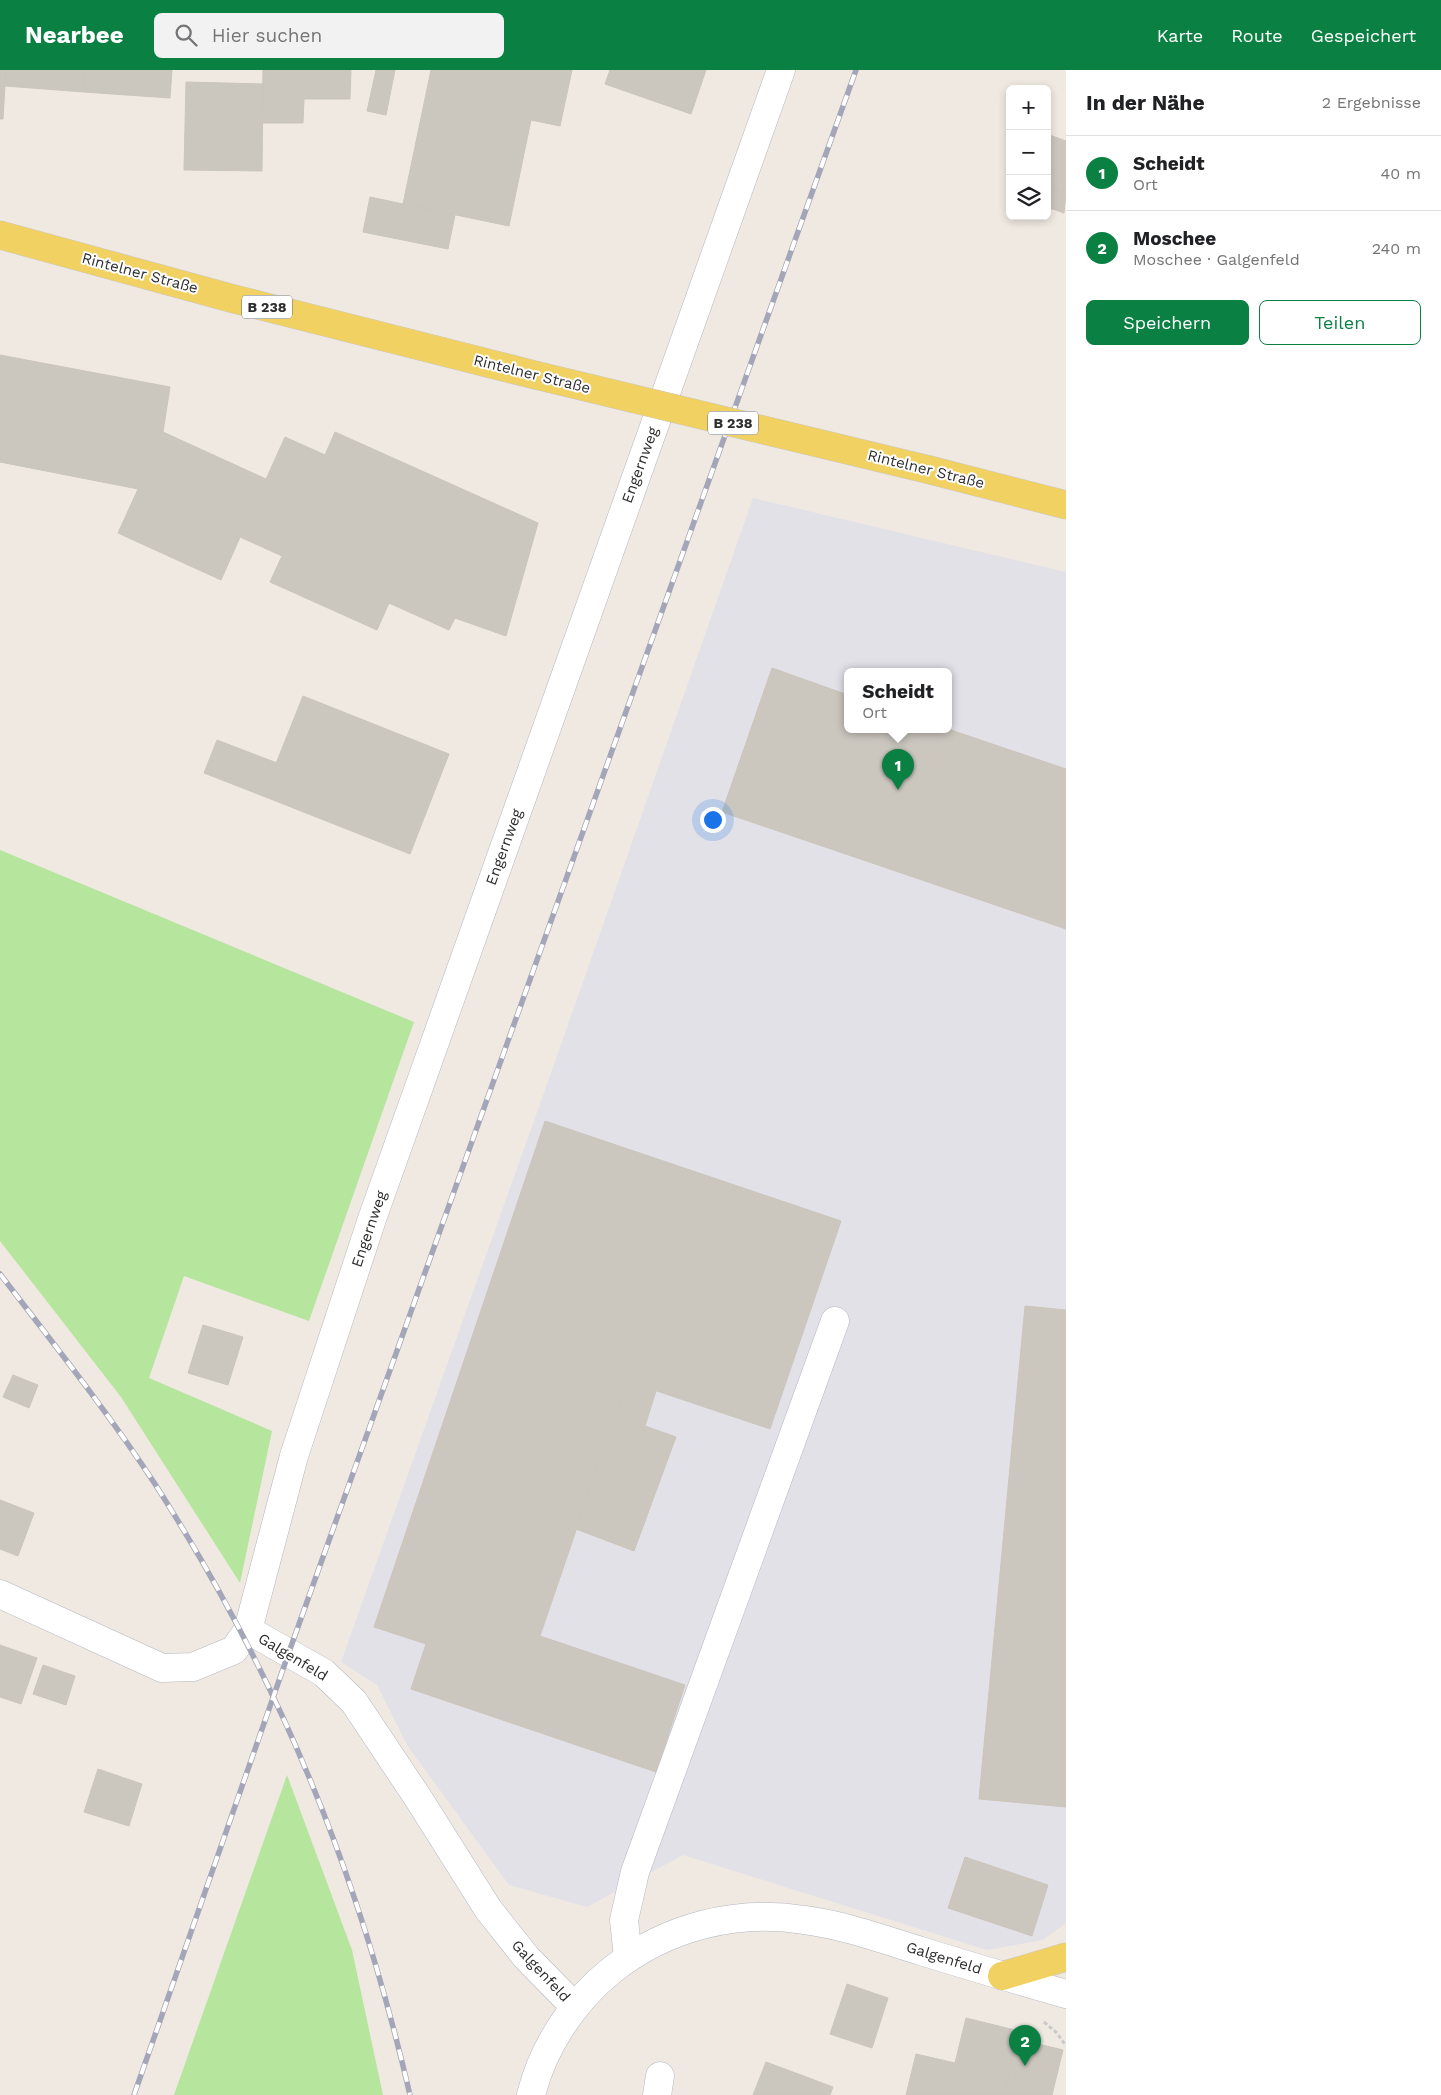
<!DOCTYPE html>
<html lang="de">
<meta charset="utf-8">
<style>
body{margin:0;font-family:"Work Sans",sans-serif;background:#f2f2f2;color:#202124}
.controls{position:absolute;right:15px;top:15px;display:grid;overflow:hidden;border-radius:8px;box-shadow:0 2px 8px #0003}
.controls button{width:45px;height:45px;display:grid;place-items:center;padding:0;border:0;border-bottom:1px solid #e0e0e0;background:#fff;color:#202124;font:25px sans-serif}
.you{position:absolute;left:712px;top:749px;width:18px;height:18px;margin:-12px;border:4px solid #fff;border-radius:50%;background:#1a73e8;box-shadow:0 0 0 8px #1a73e833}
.badge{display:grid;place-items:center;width:32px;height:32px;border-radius:50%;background:#0b8043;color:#fff;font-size:16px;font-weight:700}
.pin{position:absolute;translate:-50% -41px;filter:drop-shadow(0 1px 2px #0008)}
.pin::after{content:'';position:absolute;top:26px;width:18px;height:15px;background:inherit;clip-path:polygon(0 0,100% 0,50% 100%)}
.popup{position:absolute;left:844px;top:598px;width:108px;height:65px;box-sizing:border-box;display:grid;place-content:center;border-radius:8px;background:#fff;filter:drop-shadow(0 1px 4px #0005);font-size:16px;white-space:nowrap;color:#757577}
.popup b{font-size:19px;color:#202124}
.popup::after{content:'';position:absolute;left:50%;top:100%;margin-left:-10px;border:10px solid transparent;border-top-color:#fff}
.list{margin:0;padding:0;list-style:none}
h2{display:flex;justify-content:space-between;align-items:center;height:65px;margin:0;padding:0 20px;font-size:21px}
h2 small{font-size:16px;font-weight:400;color:#757577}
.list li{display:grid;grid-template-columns:32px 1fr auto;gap:15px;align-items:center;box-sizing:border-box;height:75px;padding:0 20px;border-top:1px solid #e0e0e0}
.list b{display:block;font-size:19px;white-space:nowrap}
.list p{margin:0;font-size:16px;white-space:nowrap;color:#757577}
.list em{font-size:16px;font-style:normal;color:#757577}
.actions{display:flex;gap:10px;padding:15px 20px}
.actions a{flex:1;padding:11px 0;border:1px solid #0b8043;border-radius:8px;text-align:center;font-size:18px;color:#0b8043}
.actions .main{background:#0b8043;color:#fff}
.icon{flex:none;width:28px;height:28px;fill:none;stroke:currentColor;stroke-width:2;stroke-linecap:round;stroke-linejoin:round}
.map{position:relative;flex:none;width:1066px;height:2025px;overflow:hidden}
header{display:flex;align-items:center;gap:30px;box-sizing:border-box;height:70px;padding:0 25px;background:#0b8043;color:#fff}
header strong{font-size:24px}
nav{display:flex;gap:28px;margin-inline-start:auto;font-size:18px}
.search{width:350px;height:45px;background:#f2f2f2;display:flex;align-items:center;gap:12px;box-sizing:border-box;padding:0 18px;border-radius:8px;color:#757577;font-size:19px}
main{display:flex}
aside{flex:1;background:#fff}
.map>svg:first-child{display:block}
</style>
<header>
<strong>Nearbee</strong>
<div class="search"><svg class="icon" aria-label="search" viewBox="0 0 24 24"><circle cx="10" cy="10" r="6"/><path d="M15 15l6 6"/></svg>Hier suchen</div>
<nav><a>Karte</a><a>Route</a><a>Gespeichert</a></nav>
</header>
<main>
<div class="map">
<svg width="1066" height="2025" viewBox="0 0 1066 2025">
<rect width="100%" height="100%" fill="#efe9e1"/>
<path fill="#e3e1e8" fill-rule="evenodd" d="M753 428 1066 502V1853L1043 1870 987 1880 683 1785 587 1837 509 1815 407 1675 377 1615 341 1592 551 1003ZM848 601H948V659H848Z"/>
<g fill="#b6e59e">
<path d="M0 780 414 952 309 1251 184 1206 149 1308 272 1361 240 1513 121 1327 0 1171Z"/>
<path d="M287 1705 352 1880 383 2025H174Z"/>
</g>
<g fill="#cbc7bf" stroke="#cbc5ba">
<path d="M0 0H6L5 16H0Z"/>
<path d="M6 0H85L84 22 5 16Z"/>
<path d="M85 0H172L170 28 84 22Z"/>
<path d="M263 0H351L350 29H304L303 53H262Z"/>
<path d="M376 0H395L386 45 367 41Z"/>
<path d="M431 0H572L560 56 531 50 509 156 403 134Z"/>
<path d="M610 0H706L691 44 605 14Z"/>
<path d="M186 12 263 14 262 101 184 100Z"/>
<path d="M0 16H5L3 49H0Z"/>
<path d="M1047 64 1066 71V122L1047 115Z"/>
<path d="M1047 115 1066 122 1064 143 1047 137Z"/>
<path d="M370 127 455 145 448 179 363 162Z"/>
<path d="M0 285 170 317 163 362 266 409 221 510 118 463 138 419 0 392Z"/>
<path d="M335 362 538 453 506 566 455 548 449 560 389 533 377 560 270 512 282 486 240 467 285 367 325 385Z"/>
<path d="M772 598 848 625V659H948L1066 699V859L722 742Z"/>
<path d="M303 626 449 684 410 784 263 726Z"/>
<path d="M217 670 277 693 263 726 204 703Z"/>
<path d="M545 1051 841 1151 770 1359 627 1311 540 1566 685 1615 656 1702 411 1619 426 1574 374 1557Z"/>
<path d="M1025 1236 1066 1240V1737L979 1729Z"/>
<path d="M203 1255 243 1267 228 1315 188 1303Z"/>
<path d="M13 1305 38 1315 29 1338 3 1327Z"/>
<path d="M627 1311 656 1321 645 1356 676 1367 634 1481 576 1459Z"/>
<path d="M0 1430 34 1443 18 1486 0 1479Z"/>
<path d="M0 1575 37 1588 21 1634 0 1627Z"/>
<path d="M43 1595 75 1606 66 1635 33 1624Z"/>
<path d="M98 1699 142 1714 129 1756 84 1742Z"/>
<path d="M965 1787 1048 1815 1032 1866 948 1838Z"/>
<path d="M847 1914 888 1928 872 1978 830 1964Z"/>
<path d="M966 1948 1019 1961 1004 2025H906L916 1984 955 1993Z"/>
<path d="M1017 1969 1063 1980 1052 2025H1004Z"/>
<path d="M766 1992 833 2017 830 2025H753Z"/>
</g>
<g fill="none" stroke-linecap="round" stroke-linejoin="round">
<g stroke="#b4b7c1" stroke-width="29">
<g id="minor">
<path d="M0 1524 162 1598 193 1597 234 1580 248 1560 294 1386 372 1149 781 0"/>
<path d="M248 1560 324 1603 354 1632 420 1731 488 1839 526 1887 574 1936"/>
<path d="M628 1887 624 1850 635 1802 835 1251"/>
<path d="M531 2025C543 1977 573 1931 612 1900 666 1857 736 1839 804 1850 844 1855 882 1869 921 1881 969 1896 1017 1910 1066 1924"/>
<path d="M657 2025 660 2006"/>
</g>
</g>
<g stroke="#c9c9c9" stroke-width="29">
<g id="major">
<path d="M0 165 234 229 535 305"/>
<path d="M930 400 1066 435"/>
<path d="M1002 1906 1066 1887"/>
</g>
</g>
<path stroke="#c9c9c9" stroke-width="3" stroke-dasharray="4 2.5" stroke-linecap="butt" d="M1044 1952 1057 1963 1066 1976"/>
<use href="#minor" stroke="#fff" stroke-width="28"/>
<use href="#major" stroke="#f2d163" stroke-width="28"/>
<g stroke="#a3a6b8" stroke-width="5.5">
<g id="rail">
<path d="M0 1204C53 1273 107 1341 155 1414 279 1608 358 1801 410 2025"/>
<path d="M134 2025 289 1582 856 0"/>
</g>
</g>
<use href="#rail" stroke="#fff" stroke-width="4" stroke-dasharray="11" stroke-linecap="butt"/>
<g stroke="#c9c9c9" stroke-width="29" stroke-linecap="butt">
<path id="major-bridge" d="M535 305 930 400"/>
</g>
<use href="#major-bridge" stroke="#f2d163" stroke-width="28"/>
</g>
<g text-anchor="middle" stroke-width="4" stroke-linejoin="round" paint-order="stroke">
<g fill="#fff" stroke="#6d6d6d" stroke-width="1">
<rect x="242" y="225.5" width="50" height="23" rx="4"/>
<rect x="708" y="341.5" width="50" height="23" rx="4"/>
</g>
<g font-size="14" font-weight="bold" fill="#2e2e2e">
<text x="267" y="242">B 238</text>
<text x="733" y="358">B 238</text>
</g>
<g font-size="15" fill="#2e2e2e" stroke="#fff">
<text transform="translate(140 203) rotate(15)" y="5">Rintelner Straße</text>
<text transform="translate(532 304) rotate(14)" y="5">Rintelner Straße</text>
<text transform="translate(640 395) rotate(-70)" y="5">Engernweg</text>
<text transform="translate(926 399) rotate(14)" y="5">Rintelner Straße</text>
<text transform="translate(504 777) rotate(-70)" y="5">Engernweg</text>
<text transform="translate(369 1159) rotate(-71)" y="5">Engernweg</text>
<text transform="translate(293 1587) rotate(31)" y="5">Galgenfeld</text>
<text transform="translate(944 1888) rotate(17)" y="5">Galgenfeld</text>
<text transform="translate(541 1901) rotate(47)" y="5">Galgenfeld</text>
</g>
</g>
</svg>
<div class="controls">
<button>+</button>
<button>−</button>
<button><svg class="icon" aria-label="layers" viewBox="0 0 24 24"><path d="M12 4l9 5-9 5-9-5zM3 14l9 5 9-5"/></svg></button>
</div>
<div class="you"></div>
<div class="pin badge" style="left:898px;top:720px">1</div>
<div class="popup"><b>Scheidt</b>Ort</div>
<div class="pin badge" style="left:1025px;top:1996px">2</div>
</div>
<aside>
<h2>In der Nähe<small>2 Ergebnisse</small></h2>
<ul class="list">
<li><span class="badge">1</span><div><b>Scheidt</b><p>Ort</p></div><em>40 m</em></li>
<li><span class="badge">2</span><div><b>Moschee</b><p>Moschee · Galgenfeld</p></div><em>240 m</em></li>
</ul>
<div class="actions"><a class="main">Speichern</a><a>Teilen</a></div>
</aside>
</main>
